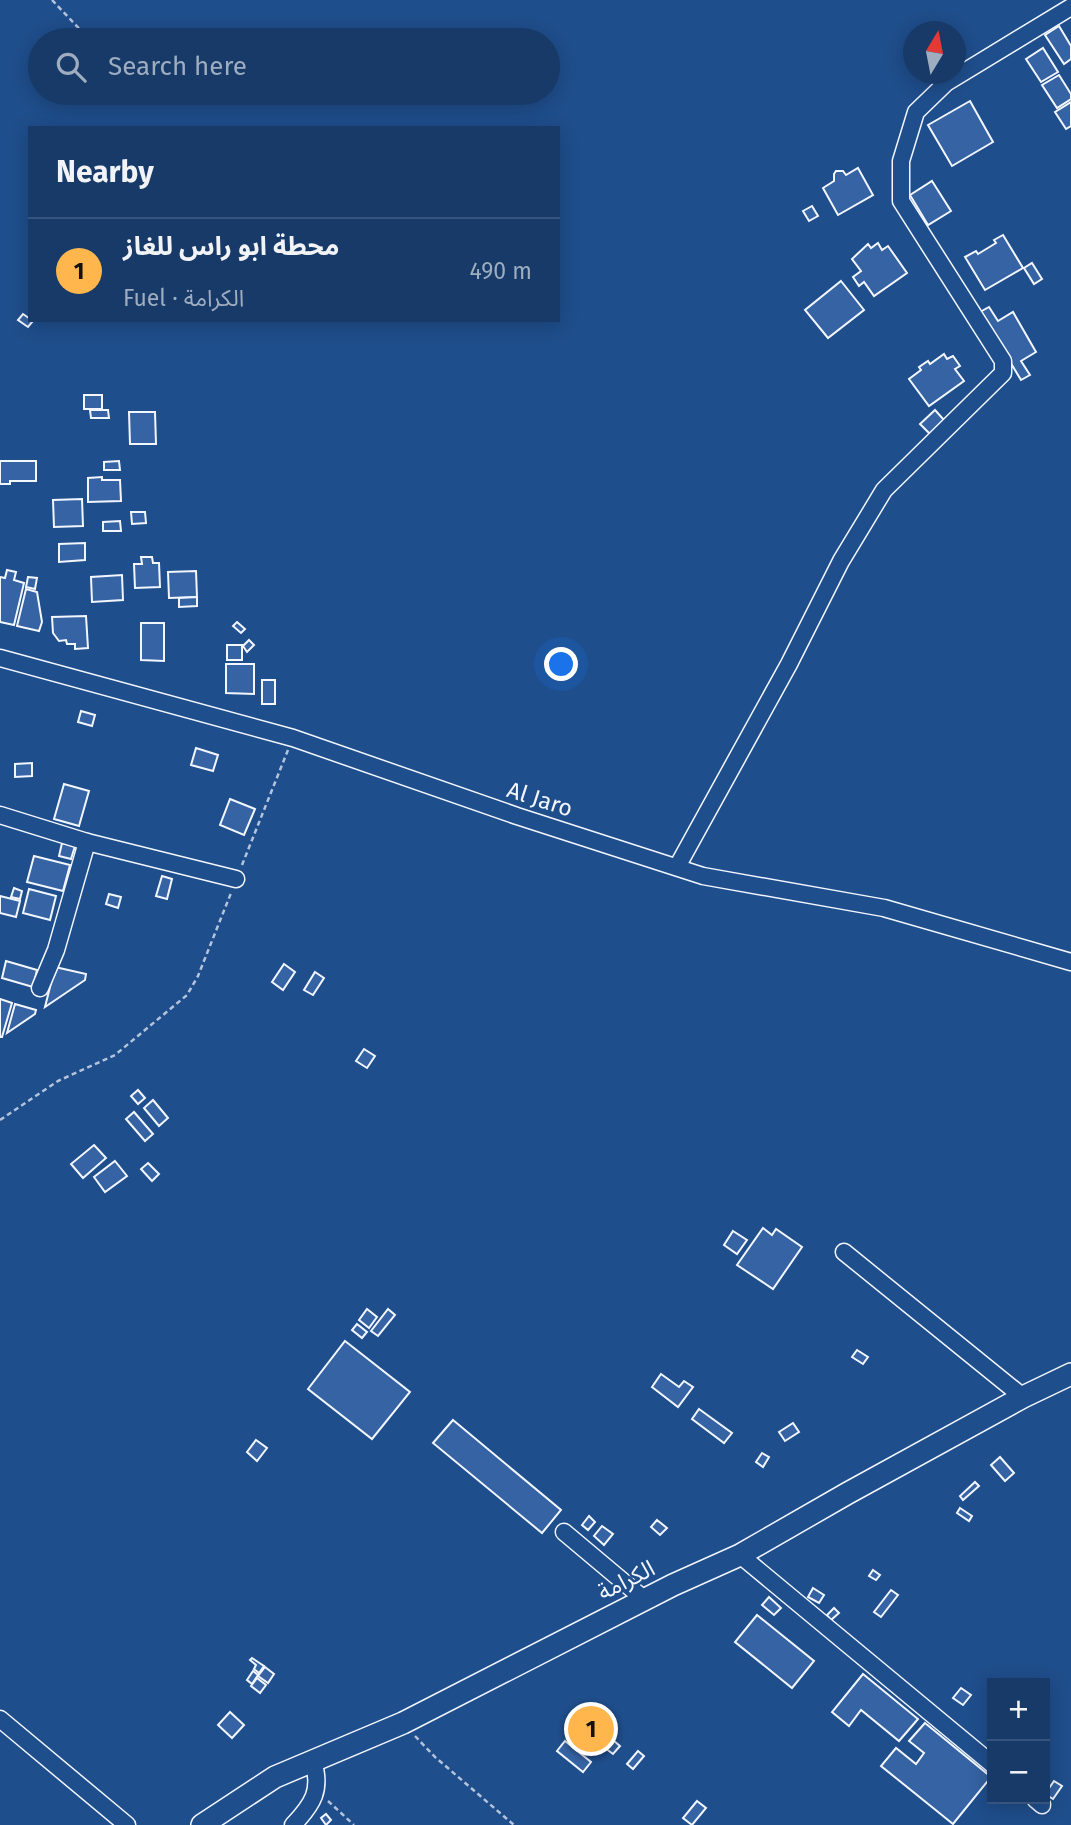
<!DOCTYPE html>
<meta charset="utf-8">
<style>
body{margin:0;font-family:"Fira Sans","Noto Sans Arabic",sans-serif;background:#244571;color:#f1f3f6}
.controls{position:absolute;right:21px;bottom:21px;display:grid;overflow:hidden;border-radius:0px;box-shadow:0 4px 18px #0003}
.controls button{width:63px;height:63px;display:grid;place-items:center;padding:0;border:0;border-bottom:2px solid #36547d;background:#173a69;color:#f1f3f6;font:35px sans-serif}
.compass{position:absolute;left:903px;top:21px;width:63px;height:63px;border-radius:50%;background:#173a69;box-shadow:0 4px 18px #0003;rotate:10deg}
.you{position:absolute;left:562px;top:665px;width:24px;height:24px;margin:-18px;border:5px solid #fff;border-radius:50%;background:#1a73e8;box-shadow:0 0 0 10px #1a73e833}
.badge{display:grid;place-items:center;width:46px;height:46px;border-radius:50%;background:#ffb74d;color:#111;font-size:23px;font-weight:700}
.pin{position:absolute;translate:-50% -50%;border:4px solid #fff;box-shadow:0 2px 7px #0006}
.list{margin:0;padding:0;list-style:none}
h2{display:flex;justify-content:space-between;align-items:center;height:91px;margin:0;padding:0 28px;font-size:30px}
h2 small{font-size:23px;font-weight:400;color:#9eadc0}
.list li{display:grid;grid-template-columns:46px 1fr auto;gap:21px;align-items:center;box-sizing:border-box;height:105px;padding:0 28px;border-top:2px solid #36547d}
.list b{display:block;font-size:26px;white-space:nowrap}
.list p{margin:0;font-size:23px;white-space:nowrap;color:#9eadc0}
.list em{font-size:23px;font-style:normal;color:#9eadc0}
.icon{flex:none;width:38px;height:38px;fill:none;stroke:currentColor;stroke-width:2;stroke-linecap:round;stroke-linejoin:round}
.map{position:relative;flex:none;width:1071px;height:1825px;overflow:hidden}
.search{position:absolute;background:#173a69;box-shadow:0 4px 18px #0003;left:28px;top:28px;width:532px;height:77px;display:flex;align-items:center;gap:18px;box-sizing:border-box;padding:0 24px;border-radius:38px;color:#9eadc0;font-size:26px}
.panel{position:absolute;background:#173a69;box-shadow:0 4px 18px #0003;left:28px;top:126px;width:532px;height:196px;border-radius:0px}
.map>svg:first-child{display:block}
</style>
<div class="map">
<svg width="1071" height="1825" viewBox="0 0 1071 1825">
<rect width="100%" height="100%" fill="#1f4e8c"/>
<g fill="#3563a3" stroke="#f2f6ff" stroke-width="2">
<path d="M1059 26 1071 46V59L1064 64 1045 35Z"/>
<path d="M1043 48 1058 72 1041 82 1026 59Z"/>
<path d="M1059 75 1071 94V99L1057 108 1042 85Z"/>
<path d="M970 101 993 142 952 166 928 125Z"/>
<path d="M1071 102V126L1066 129 1055 112Z"/>
<path d="M858 168 873 195 838 215 823 188 834 181V174L836 171H843L846 175Z"/>
<path d="M932 181 951 211 928 225 910 195Z"/>
<path d="M812 206 818 216 809 221 803 211Z"/>
<path d="M1003 235 1023 268 985 290 965 257 976 251 978 254 996 243 994 240Z"/>
<path d="M878 243 882 250 888 246 907 273 874 296 864 282 859 286 853 277 861 271 852 259 868 244 871 248Z"/>
<path d="M1032 263 1042 279 1034 284 1024 268Z"/>
<path d="M841 281 864 310 828 338 805 310Z"/>
<path d="M989 307 998 321 1013 312 1036 352 1021 361 1030 375 1021 380 980 312Z"/>
<path d="M23 314 33 321 28 327 18 320Z"/>
<path d="M944 354 947 359 953 356 960 366 955 369 964 381 929 406 909 379 921 370 919 367 928 361 930 364Z"/>
<rect x="84" y="395" width="18" height="14"/>
<path d="M90 410H108L109 418H91Z"/>
<path d="M935 410 944 420 930 434 920 424Z"/>
<path d="M129 412H155L156 444H130Z"/>
<path d="M0 461H36V481H10V484H0Z"/>
<path d="M119 461 120 470H104V462Z"/>
<path d="M102 477V480H120L121 501 88 502V478Z"/>
<path d="M82 499 83 526 54 527 53 500Z"/>
<path d="M131 512H145L146 523 132 524Z"/>
<path d="M120 521 121 531H103V522Z"/>
<path d="M85 543V560L59 562V544Z"/>
<path d="M141 557H152L153 563H159L160 587 135 588 134 564H142Z"/>
<path d="M7 570 16 572 14 580 24 583 14 625 0 622V577L5 578Z"/>
<path d="M196 571 197 597 169 598 168 572Z"/>
<path d="M122 575 123 600 92 602 91 577Z"/>
<path d="M28 577 37 578 35 589 26 587Z"/>
<path d="M26 589 37 592 42 622 39 631 17 626Z"/>
<path d="M197 597V606L179 607V598Z"/>
<path d="M86 616 88 648 75 649V644H67L66 640 59 641 53 633 52 617Z"/>
<path d="M237 622 245 629 241 633 233 626Z"/>
<path d="M141 623H164V661L141 660Z"/>
<path d="M249 640 254 645 247 652 243 646Z"/>
<rect x="227" y="645" width="15" height="15"/>
<path d="M226 664H254V694L226 693Z"/>
<rect x="262" y="680" width="13" height="24"/>
<path d="M81 711 95 715 92 726 78 722Z"/>
<path d="M196 748 218 755 213 771 191 765Z"/>
<path d="M32 763V776L15 777V764Z"/>
<path d="M64 784 89 791 79 826 54 819Z"/>
<path d="M230 799 255 809 244 835 220 825Z"/>
<path d="M62 843 75 846 71 859 59 856Z"/>
<path d="M34 856 70 865 63 891 27 882Z"/>
<path d="M162 876 172 879 167 899 156 896Z"/>
<path d="M14 888 22 891 20 899 11 897Z"/>
<path d="M29 889 56 896 50 920 23 913Z"/>
<path d="M109 894 121 897 118 908 106 904Z"/>
<path d="M0 896 20 901 16 917 0 913Z"/>
<path d="M6 961 37 970 33 987 2 978Z"/>
<path d="M284 964 295 972 283 990 272 982Z"/>
<path d="M55 967 86 974 85 980 45 1007Z"/>
<path d="M315 972 324 978 313 995 304 990Z"/>
<path d="M0 999 12 1003 2 1037H0Z"/>
<path d="M15 1004 36 1010 35 1014 7 1033Z"/>
<path d="M364 1049 375 1056 367 1068 356 1061Z"/>
<path d="M138 1090 145 1098 138 1104 131 1096Z"/>
<path d="M153 1100 168 1118 159 1126 144 1108Z"/>
<path d="M134 1112 153 1134 145 1141 126 1119Z"/>
<path d="M94 1145 106 1158 83 1178 71 1164Z"/>
<path d="M115 1161 127 1176 105 1192 94 1177Z"/>
<path d="M148 1163 159 1174 152 1181 141 1169Z"/>
<path d="M763 1228 772 1235 776 1229 802 1247 773 1289 737 1265Z"/>
<path d="M733 1231 747 1240 737 1254 724 1245Z"/>
<path d="M367 1309 377 1317 369 1328 359 1320Z"/>
<path d="M388 1309 395 1315 378 1336 371 1331Z"/>
<path d="M357 1324 367 1332 362 1338 352 1330Z"/>
<path d="M345 1341 410 1392 372 1439 308 1389Z"/>
<path d="M857 1350 868 1357 863 1364 852 1357Z"/>
<path d="M661 1374 679 1387 684 1381 693 1387 678 1407 652 1387Z"/>
<path d="M699 1409 732 1433 724 1443 692 1419Z"/>
<path d="M453 1420 561 1510 542 1533 433 1443Z"/>
<path d="M793 1423 799 1432 785 1441 779 1432Z"/>
<path d="M256 1440 267 1448 257 1461 247 1452Z"/>
<path d="M762 1453 769 1457 763 1467 756 1462Z"/>
<path d="M1000 1457 1014 1473 1005 1481 991 1465Z"/>
<path d="M975 1482 979 1486 963 1500 960 1496Z"/>
<path d="M960 1508 972 1516 969 1521 957 1513Z"/>
<path d="M589 1516 595 1522 588 1530 582 1525Z"/>
<path d="M657 1520 667 1528 660 1535 651 1527Z"/>
<path d="M602 1526 613 1534 604 1545 594 1536Z"/>
<path d="M873 1570 880 1575 876 1580 869 1576Z"/>
<path d="M813 1588 824 1595 819 1603 808 1597Z"/>
<path d="M891 1590 898 1595 881 1617 874 1612Z"/>
<path d="M769 1597 781 1608 774 1615 762 1605Z"/>
<path d="M834 1608 839 1613 831 1620 827 1615Z"/>
<path d="M757 1615 814 1661 792 1688 735 1642Z"/>
<path d="M252 1658 264 1666 259 1673 254 1669 256 1665 250 1660Z"/>
<path d="M265 1667 274 1674 268 1683 258 1676Z"/>
<path d="M253 1671 258 1675 252 1684 247 1680Z"/>
<path d="M863 1674 918 1719 899 1741 861 1710 849 1726 832 1712Z"/>
<path d="M257 1678 266 1685 260 1693 251 1686Z"/>
<path d="M961 1688 971 1695 963 1705 953 1698Z"/>
<path d="M230 1712 244 1725 232 1738 218 1725Z"/>
<path d="M590 1712 593 1715 583 1726 580 1723Z"/>
<path d="M595 1717 616 1735 613 1740 620 1746 613 1754 605 1748 603 1751 582 1733Z"/>
<path d="M925 1723 991 1777 953 1824 881 1766 896 1748 916 1764 924 1753 909 1741Z"/>
<path d="M565 1741 591 1762 583 1772 557 1751Z"/>
<path d="M638 1751 644 1756 633 1769 627 1764Z"/>
<path d="M1054 1781 1062 1786 1053 1799 1045 1794Z"/>
<path d="M697 1801 706 1808 692 1825 683 1818Z"/>
<path d="M326 1814 331 1820 326 1825 321 1818Z"/>
</g>
<g fill="none" stroke-linecap="round" stroke-linejoin="round">
<g stroke="#f2f6ff" stroke-width="19">
<g id="minor">
<path d="M0 658 293 738 517 816 703 876 884 908 1071 962"/>
<path d="M0 815 87 842 236 879"/>
<path d="M677 867 789 664 841 561 884 490 1003 373V361L901 201V161L916 112 946 83 1071 7"/>
<path d="M40 988 56 950 87 842"/>
<path d="M844 1252 1023 1397"/>
<path d="M564 1532 645 1600"/>
<path d="M740 1555 992 1764"/>
<path d="M0 1719 127 1825"/>
<path d="M1035 1799 1042 1805"/>
<path d="M293 1825C313 1804 322 1790 313 1761"/>
</g>
</g>
<g stroke="#f2f6ff" stroke-width="24">
<path id="major" d="M202 1825 275 1777 403 1723 673 1585 740 1555 848 1493 1023 1397 1071 1374"/>
</g>
<g stroke="#b3c4dc" stroke-width="2.5" stroke-dasharray="5 3.5" stroke-linecap="butt">
<path d="M52 0 90 40"/>
<path d="M242 865 288 750"/>
<path d="M0 1120 58 1081 115 1055 187 995 198 976 231 893"/>
<path d="M415 1736 435 1757 514 1825"/>
<path d="M328 1801 354 1825"/>
</g>
<use href="#minor" stroke="#1f4e8c" stroke-width="16"/>
<use href="#major" stroke="#1f4e8c" stroke-width="21"/>
</g>
<g text-anchor="middle" stroke-width="5" stroke-linejoin="round" paint-order="stroke">
<g font-size="23" fill="#f2f6ff" stroke="#1f4e8c">
<text transform="translate(540 799) rotate(18)" y="8">Al Jaro</text>
<text transform="translate(626 1580) rotate(-27)" y="8">الكرامة</text>
</g>
</g>
</svg>
<div class="controls">
<button>+</button>
<button>−</button>
</div>
<svg class="compass" viewBox="-18 -18 36 36"><path d="M0-13l5 13h-10z" fill="#e53935"/><path d="M0 13l5-13h-10z" fill="#9eadc0"/></svg>
<div class="you"></div>
<div class="pin badge" style="left:591px;top:1729px">1</div>
<div class="search"><svg class="icon" aria-label="search" viewBox="0 0 24 24"><circle cx="10" cy="10" r="6"/><path d="M15 15l6 6"/></svg>Search here</div>
<section class="panel">
<h2>Nearby<small></small></h2>
<ul class="list">
<li><span class="badge">1</span><div><b>محطة ابو راس للغاز</b><p>Fuel · الكرامة</p></div><em>490 m</em></li>
</ul>
</section>
</div>
